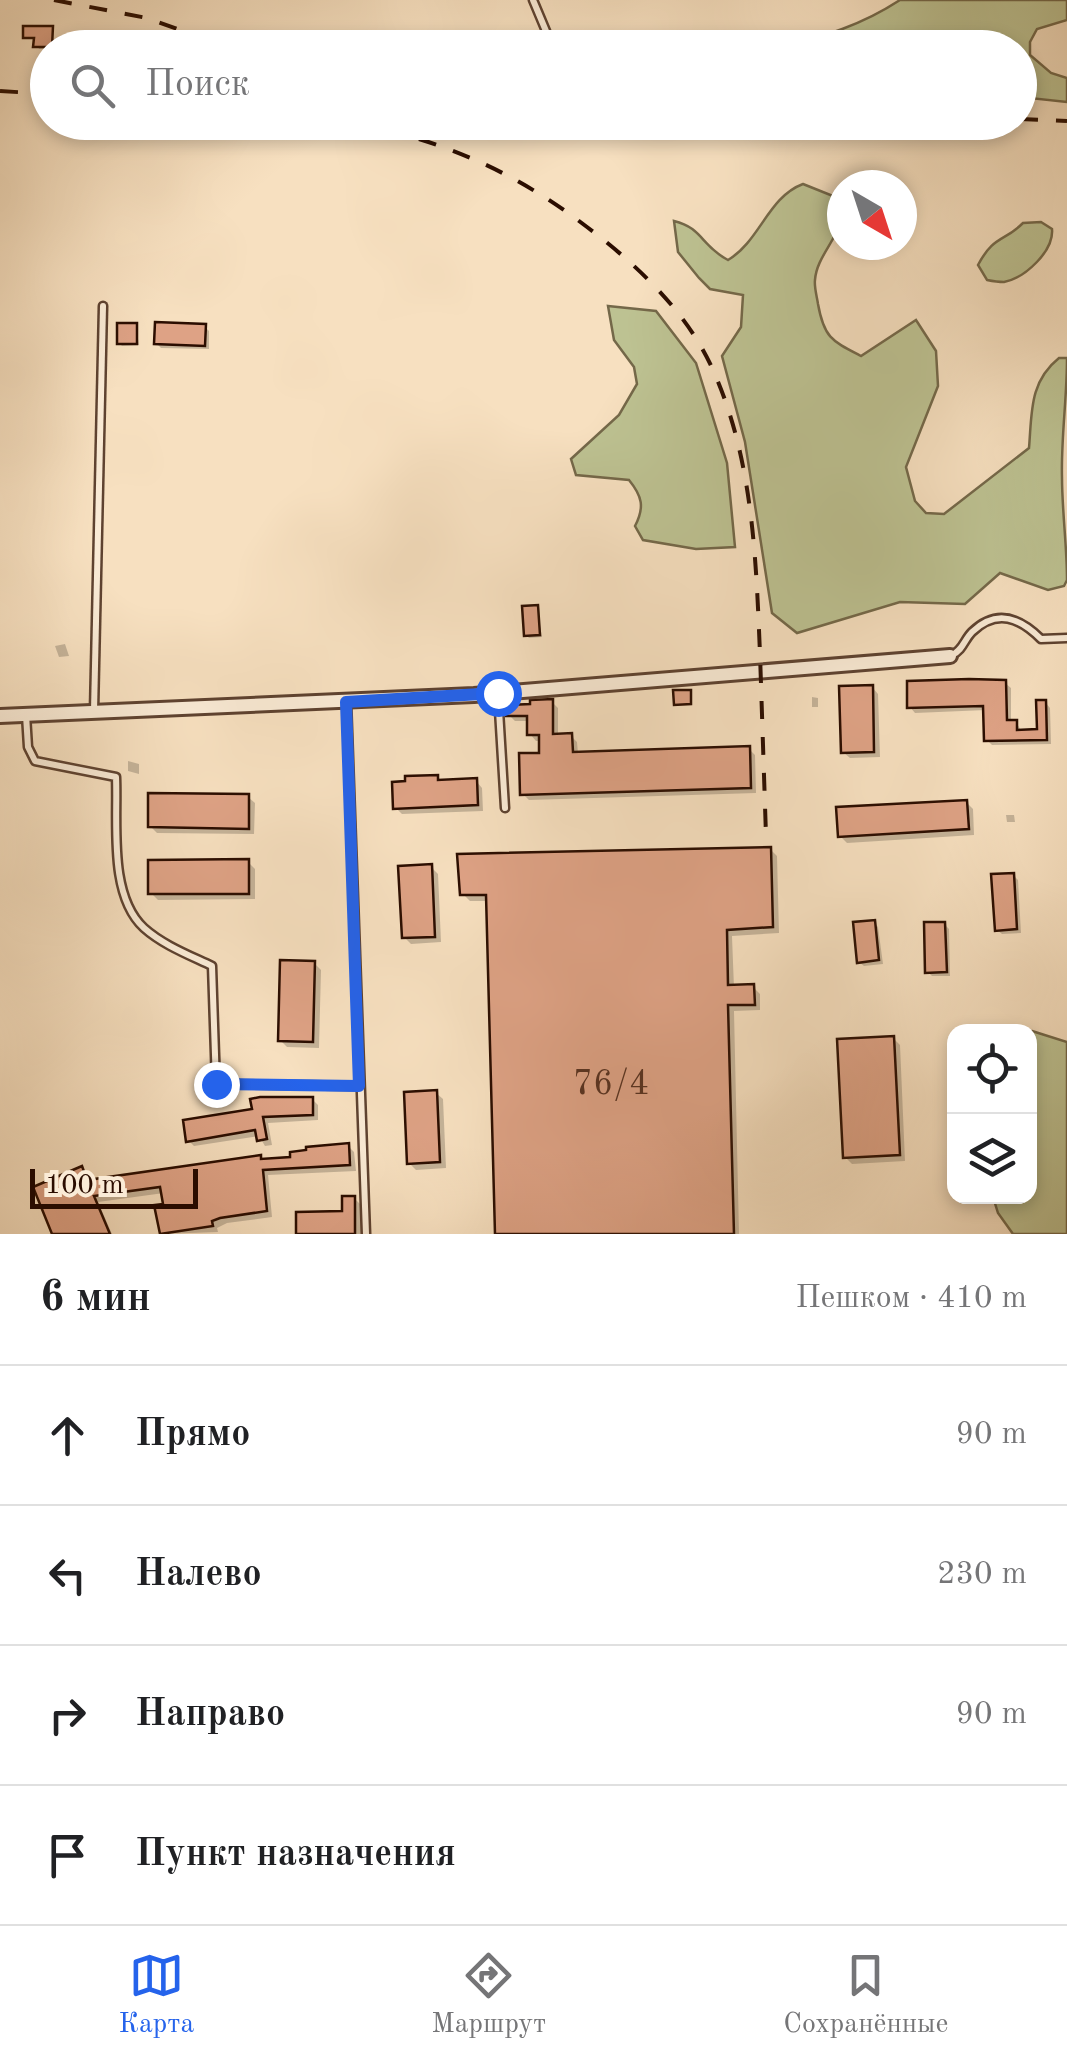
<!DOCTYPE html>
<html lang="ru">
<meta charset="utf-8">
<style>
body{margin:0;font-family:"Old Standard TT",serif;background:#f2f2f2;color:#202124}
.controls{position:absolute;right:30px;bottom:30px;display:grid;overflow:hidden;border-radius:20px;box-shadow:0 5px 15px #0003}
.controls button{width:90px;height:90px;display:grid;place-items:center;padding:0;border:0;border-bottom:2px solid #e0e0e0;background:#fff;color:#202124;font:50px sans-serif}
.compass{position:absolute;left:827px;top:170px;width:90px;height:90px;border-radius:50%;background:#fff;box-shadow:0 5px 15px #0003;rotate:141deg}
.scale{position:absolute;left:30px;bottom:25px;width:168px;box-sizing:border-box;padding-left:10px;border:5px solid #2b0d00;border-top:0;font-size:28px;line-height:35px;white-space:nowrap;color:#2b0d00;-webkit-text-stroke:8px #faebd6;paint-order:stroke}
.stop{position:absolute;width:30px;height:30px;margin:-22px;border:8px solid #2563eb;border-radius:50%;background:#fff}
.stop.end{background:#2563eb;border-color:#fff;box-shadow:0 2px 10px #0008}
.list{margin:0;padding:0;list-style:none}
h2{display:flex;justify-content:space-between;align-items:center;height:130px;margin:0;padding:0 40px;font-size:42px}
h2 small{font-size:32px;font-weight:400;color:#757577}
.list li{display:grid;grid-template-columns:65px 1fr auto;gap:30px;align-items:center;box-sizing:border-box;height:140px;padding:0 40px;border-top:2px solid #e0e0e0}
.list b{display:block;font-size:38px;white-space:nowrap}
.list em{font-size:32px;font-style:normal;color:#757577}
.icon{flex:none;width:55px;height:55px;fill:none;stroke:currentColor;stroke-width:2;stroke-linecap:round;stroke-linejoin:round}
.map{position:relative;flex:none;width:1067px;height:1234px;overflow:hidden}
.search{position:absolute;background:#fff;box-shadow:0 5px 15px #0003;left:30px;right:30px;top:30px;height:110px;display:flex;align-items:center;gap:25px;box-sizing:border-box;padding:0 35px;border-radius:55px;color:#757577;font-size:38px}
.sheet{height:690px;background:#fff}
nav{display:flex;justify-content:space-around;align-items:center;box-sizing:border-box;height:140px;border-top:2px solid #e0e0e0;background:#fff;font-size:28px;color:#757577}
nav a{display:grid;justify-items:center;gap:5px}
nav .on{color:#2563eb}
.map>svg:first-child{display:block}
</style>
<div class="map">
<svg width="1067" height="1234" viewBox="0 0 1067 1234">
<rect width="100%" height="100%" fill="#f7e0c0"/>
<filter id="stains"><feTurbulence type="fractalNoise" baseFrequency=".002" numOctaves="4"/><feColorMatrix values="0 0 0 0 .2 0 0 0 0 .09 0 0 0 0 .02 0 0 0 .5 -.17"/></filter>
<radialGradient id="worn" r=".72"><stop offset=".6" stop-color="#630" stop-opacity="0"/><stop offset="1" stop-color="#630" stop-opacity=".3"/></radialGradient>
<g fill="#bdc292" stroke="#746849" stroke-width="2.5">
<path d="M900 0H1067V20L1037 29 1030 42V55L1051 73 1067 78V102L1020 97V48L782 47C825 36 862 25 900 0Z"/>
<path d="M803 184 838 198C852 230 817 250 815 280 814 287 817 297 818 304 824 338 832 341 861 356L916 320 936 351 938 386 906 467 915 501 926 513 944 514 1029 448C1032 413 1029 382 1059 358H1067C1067 399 1061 437 1062 477 1062 511 1067 546 1067 580L1064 586 1048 590 1000 573 965 604 900 602 797 633 772 613 745 442 722 356 741 327 743 295 710 289 699 278 678 252 674 221C703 228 701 246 728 260 760 241 768 197 803 184Z"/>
<path d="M1041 222 1052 229C1054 251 1025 278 1004 282 998 282 992 281 987 280L978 265C994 235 1004 242 1023 223Z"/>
<path d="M608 306 656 311 696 363 727 463 735 547 696 549 643 540 635 526C645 507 642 496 629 480L576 475 571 459 619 415 637 384 634 367 614 340Z"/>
<path d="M1032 1031 1067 1042V1234H1013L998 1213 993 1197 1030 1196V1032Z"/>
</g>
<g fill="#0003">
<path d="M52 29 54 48 39 49 36 39 25 37Z"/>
<path d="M136 326 139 345 122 346 119 343Z"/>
<path d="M204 326 209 331V349L161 348 156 343Z"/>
<path d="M537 608 542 637 529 638 526 635Z"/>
<path d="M65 644 69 656 59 657 55 646Z"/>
<path d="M1005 683 1011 688V722H1016L1022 732H1039L1045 702 1050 708 1051 744 992 745 986 739V710L915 713 910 707Z"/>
<path d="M872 687 878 694 880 757 850 758 843 752Z"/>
<path d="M812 697 818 698V707H812Z"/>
<path d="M552 702 558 708V737L571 736 577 742 578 754 749 749 755 755 756 793 529 800 523 794 542 755V741H536L530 734V721H515L509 715Z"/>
<path d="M128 761 139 764V774L128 771Z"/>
<path d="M437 777 442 782 476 781 482 788 483 811 402 814 395 807Z"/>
<path d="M248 797 255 803 254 834 157 833 150 826Z"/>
<path d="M966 802 973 809 974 835 847 843 840 836Z"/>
<path d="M1006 815H1014L1015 822H1007Z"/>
<path d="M770 849 777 856 779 933 732 936 734 988 753 987 760 994V1010L734 1011 739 1234H498L489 901H470L463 894Z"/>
<path d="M248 862 255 869V899L158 900 151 893Z"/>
<path d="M431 867 438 874 441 942 411 944 404 937Z"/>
<path d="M1013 875 1018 880 1021 933 1002 934 997 930Z"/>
<path d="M874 923 878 927 883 964 864 966 859 962Z"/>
<path d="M944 924 949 929 950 976H932L928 972Z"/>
<path d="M314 963 321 970 319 1048 287 1047 280 1040Z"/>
<path d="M893 1038 900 1045 905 1161 852 1164 845 1157Z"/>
<path d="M436 1093 443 1099 446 1168 416 1170 409 1163Z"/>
<path d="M312 1099 318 1105V1120L268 1123 272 1145 265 1146 259 1136 194 1146 188 1140Z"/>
<path d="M348 1146 354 1152 356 1171 268 1175 272 1217 227 1223 217 1228 218 1232 162 1234 164 1193 98 1202 112 1234H55L81 1169 90 1182 293 1159Z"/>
<path d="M354 1198 361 1205V1234H298L345 1214Z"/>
</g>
<g fill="#dea285" stroke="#2b0d00" stroke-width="2.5">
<path d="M23 26H53L52 47H33L34 38H23Z"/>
<path d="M155 322 206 324 205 346 154 344Z"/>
<rect x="117" y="323" width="20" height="21"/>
<path d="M538 605 540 635 524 636 522 606Z"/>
<path d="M969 679 1006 680 1007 720H1017V730L1037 729 1036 700H1046L1047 740 984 741 983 706 907 708V681Z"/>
<path d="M873 685 874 752 841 753 839 686Z"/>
<path d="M673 690H691V704L674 705Z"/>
<path d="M553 699V734L572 733 573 752 750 746 751 788 520 795 519 753H539V735H527V716H506V705L530 704V700Z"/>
<path d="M438 775V780L477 778 478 805 393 809 392 782 405 781V776Z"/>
<path d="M148 793 249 794V829L148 827Z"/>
<path d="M967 800 969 829 838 837 836 807Z"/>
<path d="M771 847 773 927 727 930 728 985 754 984 755 1005H728L734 1234H495L486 895H460L457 854Z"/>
<path d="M249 859V894H148V860Z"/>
<path d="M432 864 435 937 402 938 398 866Z"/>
<path d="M1014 873 1017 929 995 931 991 874Z"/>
<path d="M875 920 879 960 857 963 853 922Z"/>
<path d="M924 922H945L947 972 925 973Z"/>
<path d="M280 960 315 961 313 1042 278 1041Z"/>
<path d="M894 1036 900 1155 843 1158 837 1039Z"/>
<path d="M437 1090 440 1162 407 1164 404 1092Z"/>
<path d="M260 1097H313V1115L263 1117 267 1139 257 1141 255 1130 186 1142 183 1120 252 1109 250 1099Z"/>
<path d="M349 1143 350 1165 263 1170 267 1211 220 1218 212 1221 213 1226 160 1234 154 1205 163 1204 160 1187 94 1196 110 1234H52L33 1187 82 1166 87 1180 261 1155V1159L290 1157V1152L306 1150V1147Z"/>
<path d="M342 1196H355V1234H296V1212L342 1211Z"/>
</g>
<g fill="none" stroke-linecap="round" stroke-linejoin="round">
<g stroke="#5e4230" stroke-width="11">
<g id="service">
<path d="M533 0 551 43"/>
<path d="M952 655C963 650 964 640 972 632 997 608 1020 618 1041 639L1067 638"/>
<path d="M498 694 505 808"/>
<path d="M347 701 366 1234"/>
<path d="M94 711 103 306"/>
<path d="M26 715 28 747 35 761 116 777C118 822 108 895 144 928 163 945 189 955 212 966L216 1084 359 1086"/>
</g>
</g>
<g stroke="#5e4230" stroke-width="18">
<path id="minor" d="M0 716 474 695 950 656"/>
</g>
<use href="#service" stroke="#faebd6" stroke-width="6"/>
<use href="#minor" stroke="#faebd6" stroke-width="12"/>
<g stroke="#2b0d00" stroke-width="4" stroke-dasharray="18 18" stroke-linecap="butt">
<path d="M54 0 147 18 230 48"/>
<path d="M0 91 48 94"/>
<path d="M1020 119 1067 121"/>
<path d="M349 122C437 138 512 170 583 224 634 262 687 311 713 370 753 459 756 558 760 654 762 715 764 775 766 836"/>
</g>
</g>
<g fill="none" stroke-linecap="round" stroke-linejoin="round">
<path stroke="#2563eb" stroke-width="12" d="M216 1084 359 1086 346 702 498 693"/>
</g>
<g text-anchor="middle" stroke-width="10" stroke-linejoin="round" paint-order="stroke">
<g font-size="35" fill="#583221">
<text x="611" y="1094">76/4</text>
</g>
</g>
<rect width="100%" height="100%" filter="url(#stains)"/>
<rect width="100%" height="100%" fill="url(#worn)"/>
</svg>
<div class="controls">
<button><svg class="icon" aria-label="locate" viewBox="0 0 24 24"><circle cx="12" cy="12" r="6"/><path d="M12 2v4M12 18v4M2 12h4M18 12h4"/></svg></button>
<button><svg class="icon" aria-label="layers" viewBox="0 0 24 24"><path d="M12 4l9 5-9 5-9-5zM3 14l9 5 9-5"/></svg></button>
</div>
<svg class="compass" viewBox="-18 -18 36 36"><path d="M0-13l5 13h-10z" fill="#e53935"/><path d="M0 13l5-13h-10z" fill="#757577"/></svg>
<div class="scale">100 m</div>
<div class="stop" style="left:498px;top:693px"></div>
<div class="stop end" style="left:216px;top:1084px"></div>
<div class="search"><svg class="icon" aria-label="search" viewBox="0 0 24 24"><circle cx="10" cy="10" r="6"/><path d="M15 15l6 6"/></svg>Поиск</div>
</div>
<section class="sheet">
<h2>6 мин<small>Пешком · 410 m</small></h2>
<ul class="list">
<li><svg class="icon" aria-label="ahead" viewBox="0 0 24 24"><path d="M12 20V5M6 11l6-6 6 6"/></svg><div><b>Прямо</b></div><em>90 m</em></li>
<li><svg class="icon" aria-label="left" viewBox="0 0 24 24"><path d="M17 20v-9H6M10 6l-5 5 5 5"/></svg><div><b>Налево</b></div><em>230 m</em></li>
<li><svg class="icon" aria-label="right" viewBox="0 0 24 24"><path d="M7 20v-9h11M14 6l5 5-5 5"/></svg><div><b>Направо</b></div><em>90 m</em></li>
<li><svg class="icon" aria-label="arrive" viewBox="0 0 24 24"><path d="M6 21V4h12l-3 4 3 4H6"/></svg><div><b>Пункт назначения</b></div></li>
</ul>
</section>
<nav>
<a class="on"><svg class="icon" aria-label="map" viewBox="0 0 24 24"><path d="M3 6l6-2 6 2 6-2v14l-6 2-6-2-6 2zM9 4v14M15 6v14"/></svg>Карта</a>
<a><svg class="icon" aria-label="directions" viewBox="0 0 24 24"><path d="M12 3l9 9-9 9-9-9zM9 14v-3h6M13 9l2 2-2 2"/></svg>Маршрут</a>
<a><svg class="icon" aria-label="saved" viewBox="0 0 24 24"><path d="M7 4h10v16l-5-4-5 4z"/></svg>Сохранённые</a>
</nav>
